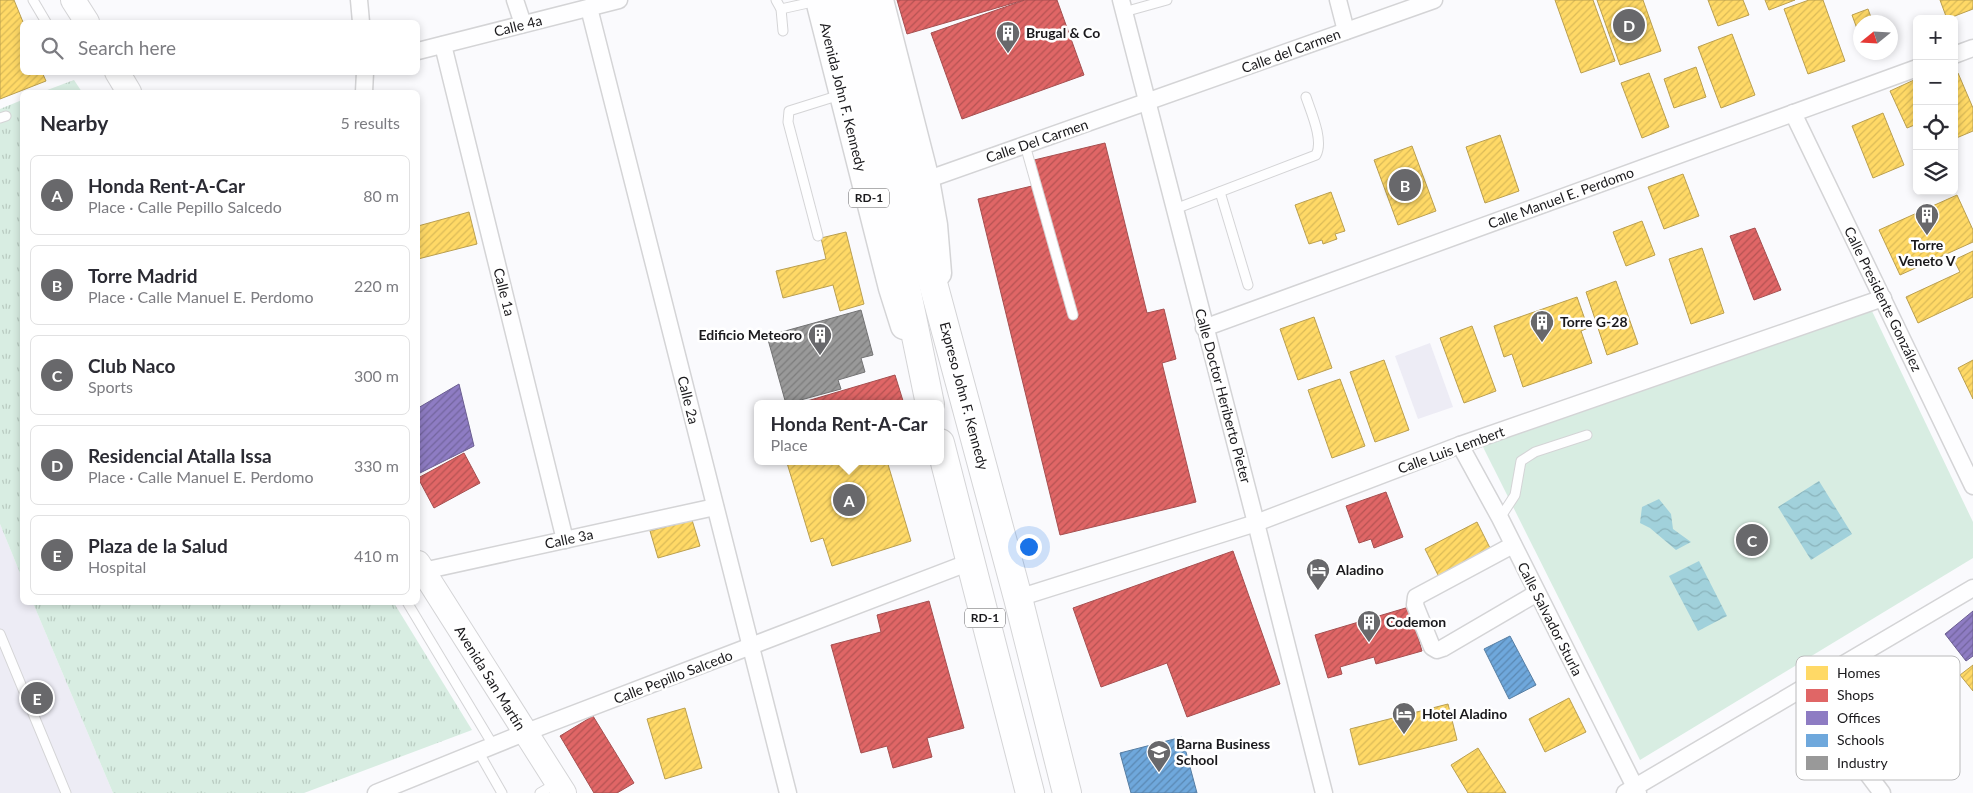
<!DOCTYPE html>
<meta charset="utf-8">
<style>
body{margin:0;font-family:Lato,sans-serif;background:#f7f7f7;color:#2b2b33}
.controls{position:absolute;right:15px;top:15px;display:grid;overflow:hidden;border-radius:8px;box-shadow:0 2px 8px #0003}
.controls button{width:45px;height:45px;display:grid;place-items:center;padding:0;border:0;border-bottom:1px solid #e1e1e2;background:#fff;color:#2b2b33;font:25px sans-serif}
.compass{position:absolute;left:1853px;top:15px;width:45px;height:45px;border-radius:50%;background:#fff;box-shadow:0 2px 8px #0003;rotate:252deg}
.you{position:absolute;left:1028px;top:546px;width:18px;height:18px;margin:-12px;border:4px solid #fff;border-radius:50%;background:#1a73e8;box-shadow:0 0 0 8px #1a73e833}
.badge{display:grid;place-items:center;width:32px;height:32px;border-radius:50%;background:#68686b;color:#fff;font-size:16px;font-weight:700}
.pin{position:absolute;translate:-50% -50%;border:2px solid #fff;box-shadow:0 1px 5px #0006}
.popup{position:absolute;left:754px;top:400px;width:190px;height:65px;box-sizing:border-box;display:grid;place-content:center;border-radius:8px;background:#fff;filter:drop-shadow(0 1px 4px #0005);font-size:16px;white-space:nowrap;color:#7c7c81}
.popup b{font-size:19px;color:#2b2b33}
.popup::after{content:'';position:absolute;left:50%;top:100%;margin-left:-10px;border:10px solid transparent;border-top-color:#fff}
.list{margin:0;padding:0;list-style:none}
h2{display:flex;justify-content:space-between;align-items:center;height:65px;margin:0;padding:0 20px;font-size:21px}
h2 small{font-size:16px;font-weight:400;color:#7c7c81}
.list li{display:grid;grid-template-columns:32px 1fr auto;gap:15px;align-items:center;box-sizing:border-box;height:80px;margin:0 10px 10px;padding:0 10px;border:1px solid #e1e1e2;border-radius:8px}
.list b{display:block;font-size:19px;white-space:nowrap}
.list p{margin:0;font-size:16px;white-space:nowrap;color:#7c7c81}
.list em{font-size:16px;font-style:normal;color:#7c7c81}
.icon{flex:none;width:28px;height:28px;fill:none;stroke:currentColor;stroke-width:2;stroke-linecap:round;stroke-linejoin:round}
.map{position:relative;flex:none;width:1973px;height:793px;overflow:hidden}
.search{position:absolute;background:#fff;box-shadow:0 2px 8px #0003;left:20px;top:20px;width:400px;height:55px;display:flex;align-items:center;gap:12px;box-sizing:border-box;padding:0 18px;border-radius:8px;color:#7c7c81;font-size:19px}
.panel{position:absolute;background:#fff;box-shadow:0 2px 8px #0003;left:20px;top:90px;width:400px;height:515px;border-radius:8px}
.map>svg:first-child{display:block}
</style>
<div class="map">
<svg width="1973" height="793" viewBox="0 0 1973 793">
<defs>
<pattern id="grass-tufts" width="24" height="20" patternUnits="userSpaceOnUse" patternTransform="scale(1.25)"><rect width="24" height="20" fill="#d8ede2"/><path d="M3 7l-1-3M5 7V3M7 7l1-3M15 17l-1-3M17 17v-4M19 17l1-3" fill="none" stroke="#b9cbc1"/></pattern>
<pattern id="water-waves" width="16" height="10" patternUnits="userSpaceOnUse" patternTransform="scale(1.25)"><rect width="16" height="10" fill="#a1d1db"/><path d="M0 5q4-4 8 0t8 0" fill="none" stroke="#8ab3bb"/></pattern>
<pattern id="homes-hatch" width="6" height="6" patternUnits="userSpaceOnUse" patternTransform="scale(1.25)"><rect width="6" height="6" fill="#ffd966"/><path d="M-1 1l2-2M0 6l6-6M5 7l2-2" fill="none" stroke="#daba58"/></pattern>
<pattern id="shops-hatch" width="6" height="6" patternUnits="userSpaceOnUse" patternTransform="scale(1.25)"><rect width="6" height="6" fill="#e06666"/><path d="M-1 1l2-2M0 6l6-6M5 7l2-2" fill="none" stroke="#b55353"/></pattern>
<pattern id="offices-hatch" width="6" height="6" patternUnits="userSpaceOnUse" patternTransform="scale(1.25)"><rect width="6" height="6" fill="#8e7cc3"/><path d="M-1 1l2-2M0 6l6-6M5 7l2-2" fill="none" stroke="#73659e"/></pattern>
<pattern id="schools-hatch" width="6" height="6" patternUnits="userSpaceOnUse" patternTransform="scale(1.25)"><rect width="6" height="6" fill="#6fa8dc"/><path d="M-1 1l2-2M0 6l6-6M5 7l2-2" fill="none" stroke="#5a88b2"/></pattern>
<pattern id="industry-hatch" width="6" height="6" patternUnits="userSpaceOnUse" patternTransform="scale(1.25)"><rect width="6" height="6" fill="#999"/><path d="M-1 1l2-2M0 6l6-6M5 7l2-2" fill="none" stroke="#7c7c7c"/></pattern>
</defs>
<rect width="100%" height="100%" fill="#fafafd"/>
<g fill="#edecf5">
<path d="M1430 343 1453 407 1418 419 1395 356Z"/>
<path d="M0 524 22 578V602L33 603 113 793H0Z"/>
</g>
<g fill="url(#grass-tufts)">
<path d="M74 80 82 92H42Z"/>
<path d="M22 100V578L0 524V109Z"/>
<path d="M33 603H394L472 730 304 793H113Z"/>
</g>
<path fill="#d8ede2" d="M1871 309 1973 522V558L1640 760 1482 445Z"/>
<g fill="url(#water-waves)">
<path d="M1819 481 1852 534 1811 560 1778 507Z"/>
<path d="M1659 499 1671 514 1673 529 1691 542 1676 550 1650 528 1640 523 1642 507Z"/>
<path d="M1699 561 1727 616 1698 631 1669 576Z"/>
</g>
<g fill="url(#homes-hatch)" stroke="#ba9f50">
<path d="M0 0H14L23 22 22 72H42L46 81 0 99Z"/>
<path d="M1555 0H1593L1615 61 1581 73Z"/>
<path d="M1597 0H1643L1661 51 1620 65Z"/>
<path d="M1708 0H1743L1749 15 1718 26Z"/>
<path d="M1765 0H1795L1769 10Z"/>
<path d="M1809 0H1823L1845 61 1808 74 1784 9Z"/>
<path d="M1940 0H1973V9L1947 19Z"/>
<path d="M1868 9 1872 20 1881 17 1884 22H1860V37L1852 15Z"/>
<path d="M1732 34 1755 95 1721 108 1698 47Z"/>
<path d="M1696 67 1706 97 1674 108 1664 79Z"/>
<path d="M1649 73 1669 127 1642 138 1621 83Z"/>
<path d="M1958 73 1973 108V131L1954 139V74Z"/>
<path d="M1914 80 1917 86V124L1907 128 1890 91Z"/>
<path d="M1883 113 1904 165 1873 178 1852 126Z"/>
<path d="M1500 135 1519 191 1485 203 1466 147Z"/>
<path d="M1412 146 1436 211 1398 225 1374 160Z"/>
<path d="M1683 174 1699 216 1664 229 1648 187Z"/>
<path d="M1331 192 1345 231 1335 234 1337 239 1323 244 1322 240 1309 244 1295 205Z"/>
<path d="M1957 195 1973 230V242L1900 275 1879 230Z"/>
<path d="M469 212 477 244 418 259V226Z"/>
<path d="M1642 221 1655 255 1626 266 1613 232Z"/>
<path d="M846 232 864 304 840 311 833 285 783 298 776 271 826 259 821 238Z"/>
<path d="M1702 248 1724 313 1691 324 1669 259Z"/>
<path d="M1973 251V297L1918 323 1906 297 1960 272 1954 260Z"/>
<path d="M1616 281 1638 344 1607 355 1586 292Z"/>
<path d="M1577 297 1588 328 1581 331 1592 363 1523 387 1512 354 1504 357 1494 326Z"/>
<path d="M1314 317 1332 368 1298 380 1280 329Z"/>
<path d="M1472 326 1496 391 1464 403 1440 338Z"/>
<path d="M1384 360 1409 430 1375 442 1350 372Z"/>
<path d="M1973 360V399L1958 368Z"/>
<path d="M1340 379 1365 446 1332 458 1308 390Z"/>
<path d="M792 461H887L911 541 832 566 823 538 811 542 787 463Z"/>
<path d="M692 520 700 546 658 558 650 531Z"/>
<path d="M1477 522 1492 552 1440 579 1425 549Z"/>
<path d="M1973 665V691L1960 675Z"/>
<path d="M1569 698 1586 732 1545 752 1529 719Z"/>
<path d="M1448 704 1457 740 1359 765 1350 729Z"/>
<path d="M685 708 702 768 665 779 647 719Z"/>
<path d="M1478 748 1506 793H1468L1451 765Z"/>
</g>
<g fill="url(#shops-hatch)" stroke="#a54f50">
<path d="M897 0H1024L907 34Z"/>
<path d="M1025 0H1057L1084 75 962 119 931 33Z"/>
<path d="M1105 143 1147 313 1164 309 1176 359 1162 363 1196 502 1060 535 978 199 1036 185 1030 161Z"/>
<path d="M1755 228 1781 290 1754 300 1730 236Z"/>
<path d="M895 375 904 404H797Z"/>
<path d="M464 453 480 483 434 508 418 478Z"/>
<path d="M1386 492 1403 537 1374 548 1371 539 1359 543 1346 506Z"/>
<path d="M1233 551 1280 684 1187 717 1167 663 1101 687 1073 608Z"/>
<path d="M929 601 964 728 927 738 932 757 893 768 887 746 861 753 831 645 881 632 877 615Z"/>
<path d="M1409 607 1422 651 1376 664 1374 657 1340 667 1342 674 1328 678 1315 635Z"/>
<path d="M593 716 634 783 617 793H594L560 736Z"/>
</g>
<g fill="url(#offices-hatch)" stroke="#6b5e91">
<path d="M459 384 474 446 418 474V408Z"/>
<path d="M1973 611V656L1966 661 1945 634Z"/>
</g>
<g fill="url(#schools-hatch)" stroke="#567da2">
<path d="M1510 636 1536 685 1509 699 1484 649Z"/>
<path d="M1182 737 1197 793H1131L1120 753Z"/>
</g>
<path fill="url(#industry-hatch)" stroke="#737374" d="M861 310 873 355 861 358 865 372 838 380 841 389 786 404 767 336Z"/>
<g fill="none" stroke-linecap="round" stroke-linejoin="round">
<g stroke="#d4d4d6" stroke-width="11">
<g id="service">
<path d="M33 0 46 22"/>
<path d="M776 0 781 9 783 31"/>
<path d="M781 9 817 1"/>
<path d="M1124 12 1167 0"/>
<path d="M0 118 6 116"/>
<path d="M1025 145 1073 315"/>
<path d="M1220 192 1248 285"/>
<path d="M1175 209 1316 155C1324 141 1311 112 1306 97"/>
<path d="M818 236 788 122 789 111 840 95"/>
<path d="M1500 518 1515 495 1521 461 1535 452 1587 435"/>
<path d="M407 602 493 745"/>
<path d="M0 634 66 793"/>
<path d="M478 751 502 793"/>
<path d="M540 793 557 783"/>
</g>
</g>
<g stroke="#d4d4d6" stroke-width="19">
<g id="minor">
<path d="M359 0 361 22"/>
<path d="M515 0 523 24"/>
<path d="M1121 0 1256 523 1324 793"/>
<path d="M1338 0 1346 31"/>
<path d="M589 8 788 793"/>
<path d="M443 45 565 540"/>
<path d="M418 51 619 0"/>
<path d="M1954 55 1973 48"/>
<path d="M364 92 365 72"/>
<path d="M1793 113 1973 486"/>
<path d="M926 180 1434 0"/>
<path d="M1204 328 1917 68"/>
<path d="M1460 445 1500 518 1638 793"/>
<path d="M1513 545 1416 597 1415 605 1432 647 1437 650 1443 648 1537 593"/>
<path d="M423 571 715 507"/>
<path d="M1018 598 1256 523 1460 445 1883 298"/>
<path d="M1804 689 1882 793"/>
<path d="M376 793 524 733 970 562"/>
<path d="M1625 793 1973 588"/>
</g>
</g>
<g stroke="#d4d4d6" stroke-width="26">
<g id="secondary">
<path d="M73 0 87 22"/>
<path d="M117 72 129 92"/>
<path d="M418 563 564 793"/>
</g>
</g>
<g stroke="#d4d4d6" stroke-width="29">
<g id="primary">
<path d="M819 0 892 288 904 326"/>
<path d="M880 0 926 180 934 225 938 273"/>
</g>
</g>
<g stroke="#d4d4d6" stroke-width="30">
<g id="trunk">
<path d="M836 0 886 191 930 404"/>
<path d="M858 0 906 183 1018 598 1067 793"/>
<path d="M940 443 1030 793"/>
</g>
</g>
<use href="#service" stroke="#fefeff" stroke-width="9"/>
<use href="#minor" stroke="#fefeff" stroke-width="16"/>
<use href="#secondary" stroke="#fefeff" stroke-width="24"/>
<use href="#primary" stroke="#fefeff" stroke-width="26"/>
<use href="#trunk" stroke="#fefeff" stroke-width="28"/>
</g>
<defs>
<g id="building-pin" transform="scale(1.25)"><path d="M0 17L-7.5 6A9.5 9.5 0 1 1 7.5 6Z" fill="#68686b" stroke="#fff"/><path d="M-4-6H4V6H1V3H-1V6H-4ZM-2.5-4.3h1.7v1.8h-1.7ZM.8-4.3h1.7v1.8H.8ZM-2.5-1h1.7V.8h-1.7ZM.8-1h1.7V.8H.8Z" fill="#fff"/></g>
<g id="hotel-pin" transform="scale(1.25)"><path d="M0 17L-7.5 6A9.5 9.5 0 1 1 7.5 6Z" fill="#68686b" stroke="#fff"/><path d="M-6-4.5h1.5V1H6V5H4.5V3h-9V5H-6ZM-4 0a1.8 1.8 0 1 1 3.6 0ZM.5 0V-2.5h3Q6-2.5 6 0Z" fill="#fff"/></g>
<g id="university-pin" transform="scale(1.25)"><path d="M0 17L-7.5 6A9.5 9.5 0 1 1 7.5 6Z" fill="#68686b" stroke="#fff"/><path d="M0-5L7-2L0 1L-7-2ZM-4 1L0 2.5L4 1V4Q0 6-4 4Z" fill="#fff"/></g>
</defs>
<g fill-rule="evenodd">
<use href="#building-pin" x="1008" y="33"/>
<use href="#building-pin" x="1927" y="215"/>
<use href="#building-pin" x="1542" y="322"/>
<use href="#building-pin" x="820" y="335"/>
<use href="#hotel-pin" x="1318" y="570"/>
<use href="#building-pin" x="1369" y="622"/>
<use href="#hotel-pin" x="1404" y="714"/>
<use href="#university-pin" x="1159" y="752"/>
</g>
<g text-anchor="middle" stroke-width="5" stroke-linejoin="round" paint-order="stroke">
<g fill="#fff" stroke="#5f5e60" stroke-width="1">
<rect x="849" y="188.5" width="40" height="19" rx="4"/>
<rect x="965" y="608.5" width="40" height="19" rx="4"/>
</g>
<g font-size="12" font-weight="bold" fill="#1a191c">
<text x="869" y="202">RD-1</text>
<text x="985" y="622">RD-1</text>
</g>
<g font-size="14" fill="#1a191c" stroke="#fff">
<text transform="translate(518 26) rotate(-14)" y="5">Calle 4a</text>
<text transform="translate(1291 51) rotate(-20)" y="5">Calle del Carmen</text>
<text transform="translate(843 97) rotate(76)" y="5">Avenida John F. Kennedy</text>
<text transform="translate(1037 141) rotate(-19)" y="5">Calle Del Carmen</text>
<text transform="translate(1561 198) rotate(-20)" y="5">Calle Manuel E. Perdomo</text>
<text transform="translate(504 292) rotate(76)" y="5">Calle 1a</text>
<text transform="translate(1883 299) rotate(64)" y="5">Calle Presidente González</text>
<text transform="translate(964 396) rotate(75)" y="5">Expreso John F. Kennedy</text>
<text transform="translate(1223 396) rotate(75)" y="5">Calle Doctor Heriberto Pieter</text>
<text transform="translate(688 400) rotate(76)" y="5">Calle 2a</text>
<text transform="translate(1451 450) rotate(-20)" y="5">Calle Luis Lembert</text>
<text transform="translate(569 539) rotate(-12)" y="5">Calle 3a</text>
<text transform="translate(1550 619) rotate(63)" y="5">Calle Salvador Sturla</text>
<text transform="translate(673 677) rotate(-21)" y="5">Calle Pepillo Salcedo</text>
<text transform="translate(490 678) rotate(58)" y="5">Avenida San Martín</text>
</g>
<g font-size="14" font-weight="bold" fill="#1a191c" stroke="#fff" text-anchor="start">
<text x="1026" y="38">Brugal &amp; Co</text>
<text x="1927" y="250" text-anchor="middle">Torre<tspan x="1927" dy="16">Veneto V</tspan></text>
<text x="1560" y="327">Torre G-28</text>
<text x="802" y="340" text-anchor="end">Edificio Meteoro</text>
<text x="1336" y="575">Aladino</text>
<text x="1386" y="627">Codemon</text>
<text x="1422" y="719">Hotel Aladino</text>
<text x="1176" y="749">Barna Business<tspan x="1176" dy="16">School</tspan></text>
</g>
</g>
<rect x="1796" y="656" width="164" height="124" rx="8" fill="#fff" stroke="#bababb" stroke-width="1"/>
<rect x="1806" y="666" width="22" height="14" fill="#ffd966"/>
<rect x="1806" y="689" width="22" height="13" fill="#e06666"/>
<rect x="1806" y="711" width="22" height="14" fill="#8e7cc3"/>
<rect x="1806" y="734" width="22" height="13" fill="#6fa8dc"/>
<rect x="1806" y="756" width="22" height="14" fill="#999"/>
<g font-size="14" fill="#1a191c">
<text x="1837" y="678">Homes</text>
<text x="1837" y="700">Shops</text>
<text x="1837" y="723">Offices</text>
<text x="1837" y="745">Schools</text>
<text x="1837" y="768">Industry</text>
</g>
</svg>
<div class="controls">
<button>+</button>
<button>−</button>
<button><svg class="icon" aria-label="locate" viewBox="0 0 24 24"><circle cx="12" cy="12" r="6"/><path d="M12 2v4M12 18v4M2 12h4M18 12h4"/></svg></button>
<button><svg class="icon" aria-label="layers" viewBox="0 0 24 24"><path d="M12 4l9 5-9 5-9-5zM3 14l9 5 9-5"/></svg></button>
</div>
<svg class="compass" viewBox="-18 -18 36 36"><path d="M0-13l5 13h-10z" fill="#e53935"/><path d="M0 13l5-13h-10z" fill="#7c7c81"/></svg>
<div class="you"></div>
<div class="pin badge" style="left:849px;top:500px">A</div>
<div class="popup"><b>Honda Rent-A-Car</b>Place</div>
<div class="pin badge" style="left:1405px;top:185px">B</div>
<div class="pin badge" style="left:1752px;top:540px">C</div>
<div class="pin badge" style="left:1629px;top:25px">D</div>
<div class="pin badge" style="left:37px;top:698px">E</div>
<div class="search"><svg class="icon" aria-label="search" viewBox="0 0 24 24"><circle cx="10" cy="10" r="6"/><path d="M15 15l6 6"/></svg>Search here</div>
<section class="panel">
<h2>Nearby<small>5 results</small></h2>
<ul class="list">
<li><span class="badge">A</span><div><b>Honda Rent-A-Car</b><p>Place · Calle Pepillo Salcedo</p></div><em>80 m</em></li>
<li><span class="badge">B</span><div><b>Torre Madrid</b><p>Place · Calle Manuel E. Perdomo</p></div><em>220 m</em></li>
<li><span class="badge">C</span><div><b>Club Naco</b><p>Sports</p></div><em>300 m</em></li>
<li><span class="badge">D</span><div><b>Residencial Atalla Issa</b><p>Place · Calle Manuel E. Perdomo</p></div><em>330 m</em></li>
<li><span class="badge">E</span><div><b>Plaza de la Salud</b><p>Hospital</p></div><em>410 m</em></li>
</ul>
</section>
</div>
